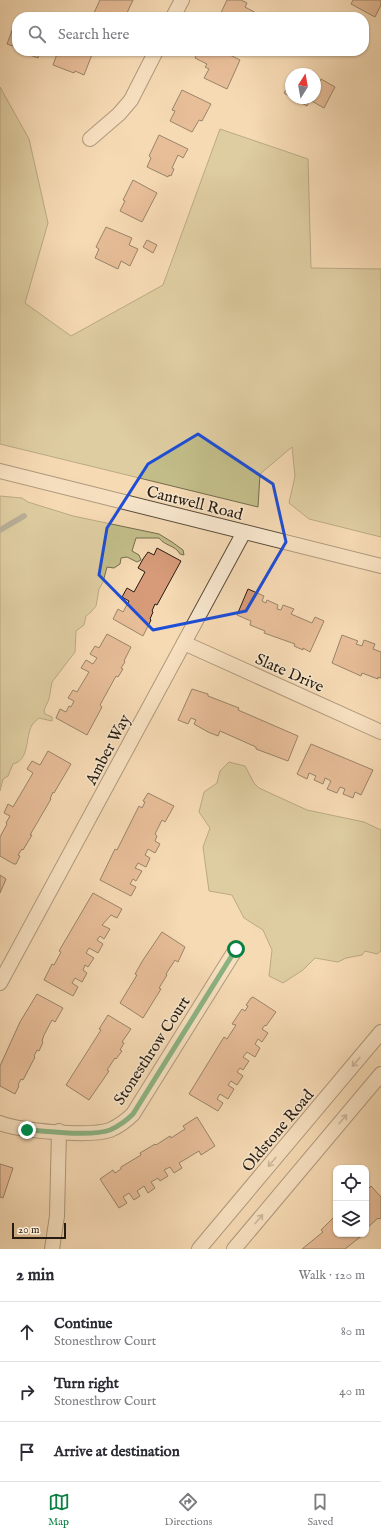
<!DOCTYPE html>
<meta charset="utf-8">
<style>
body{margin:0;font-family:"IM FELL English",serif;background:#f7f7f7;color:#2b2b33}
.controls{position:absolute;right:12px;bottom:12px;display:grid;overflow:hidden;border-radius:8px;box-shadow:0 1px 3px #0004}
.controls button{width:36px;height:36px;display:grid;place-items:center;padding:0;border:0;border-bottom:1px solid #e1e1e2;background:#fff;color:#2b2b33;font:20px sans-serif}
.compass{position:absolute;left:285px;top:68px;width:36px;height:36px;border-radius:50%;background:#fff;box-shadow:0 1px 3px #0004;rotate:11deg}
.scale{position:absolute;left:12px;bottom:10px;width:54px;box-sizing:border-box;padding-left:4px;border:2px solid #271c12;border-top:0;font-size:11px;line-height:14px;white-space:nowrap;color:#271c12;-webkit-text-stroke:3px #f8e7ce;paint-order:stroke}
.stop{position:absolute;width:12px;height:12px;margin:-9px;border:3px solid #0b8043;border-radius:50%;background:#fff}
.stop.end{background:#0b8043;border-color:#fff;box-shadow:0 1px 4px #0008}
.list{margin:0;padding:0;list-style:none}
h2{display:flex;justify-content:space-between;align-items:center;height:52px;margin:0;padding:0 16px;font-size:17px}
h2 small{font-size:13px;font-weight:400;color:#7c7c81}
.list li{display:grid;grid-template-columns:26px 1fr auto;gap:12px;align-items:center;box-sizing:border-box;height:60px;padding:0 16px;border-top:1px solid #e1e1e2}
.list b{display:block;font-size:15px;white-space:nowrap}
.list p{margin:0;font-size:13px;white-space:nowrap;color:#7c7c81}
.list em{font-size:13px;font-style:normal;color:#7c7c81}
.icon{flex:none;width:22px;height:22px;fill:none;stroke:currentColor;stroke-width:2;stroke-linecap:round;stroke-linejoin:round}
.map{position:relative;flex:none;width:381px;height:1249px;overflow:hidden}
.search{position:absolute;background:#fff;box-shadow:0 1px 3px #0004;left:12px;right:12px;top:12px;height:44px;display:flex;align-items:center;gap:10px;box-sizing:border-box;padding:0 14px;border-radius:16px;color:#7c7c81;font-size:15px}
.sheet{height:232px;background:#fff}
nav{display:flex;justify-content:space-around;align-items:center;box-sizing:border-box;height:56px;border-top:1px solid #e1e1e2;background:#fff;font-size:11px;color:#7c7c81}
nav a{display:grid;justify-items:center;gap:2px}
nav .on{color:#0b8043}
.map>svg:first-child{display:block}
</style>
<div class="map">
<svg width="381" height="1249" viewBox="0 0 381 1249">
<rect width="100%" height="100%" fill="#f5dab4"/>
<filter id="stains"><feTurbulence type="fractalNoise" baseFrequency=".005" numOctaves="4"/><feColorMatrix values="0 0 0 0 .2 0 0 0 0 .09 0 0 0 0 .02 0 0 0 .5 -.17"/></filter>
<radialGradient id="worn" r=".72"><stop offset=".6" stop-color="#630" stop-opacity="0"/><stop offset="1" stop-color="#630" stop-opacity=".3"/></radialGradient>
<g fill="#c2bd89" stroke="#746c4e">
<path d="M0 87 29 139 48 223 25 303 71 336 163 285 220 129 308 159 311 268 381 269V537L309 519 289 503 295 476 292 447 260 474 258 507 0 444Z"/>
<path d="M0 496 22 498 28 502 73 516 159 534 172 542 183 550 184 555 180 554C175 545 165 546 159 538H136L132 551 139 555 141 560 137 562 127 557 121 558 120 564 114 568 107 567 103 582 99 589 96 606 91 612 86 616 84 625 76 631 75 652 52 682 49 699 44 710 45 714 52 717V721L39 718C37 720 34 722 32 725 25 737 30 760 13 764L8 776 3 779 0 791Z"/>
<path d="M229 762 245 766 254 783 259 788 307 810 364 822 381 830V951L377 954 365 951 362 955 346 958 338 962 315 958 303 970 283 983 269 976 272 950 263 930 244 918 232 895 209 891 203 847 210 828 199 812 204 792 217 783 220 771Z"/>
</g>
<g fill="none" stroke-linecap="round" stroke-linejoin="round">
<path stroke="#707a76" stroke-width="5.5" d="M0 530 24 516"/>
</g>
<g fill="#d79b79" stroke="#271c12">
<path d="M100 0H133L126 15 123 14 121 17H96L93 15Z"/>
<path d="M227 0H241L247 3 245 7 258 14 256 17H219Z"/>
<path d="M353 0H381V5L375 17 351 4Z"/>
<path d="M16 20H17V50L15 49 16 47 7 44Z"/>
<path d="M19 51H40L38 58Z"/>
<path d="M58 51H91L93 52 84 75 75 71 74 73 53 65Z"/>
<path d="M199 51H222L240 60 227 89 204 78 209 69 205 67 207 64 195 58Z"/>
<path d="M315 79 320 81 321 79 335 87 324 108 310 100 307 106 293 98H315Z"/>
<path d="M291 81V97L284 93Z"/>
<path d="M182 90 211 104 202 121 199 120 192 132 170 121 175 111 172 110Z"/>
<path d="M159 135 188 149 183 158 178 155 172 168 174 169 171 176 169 175 168 177 147 167 151 158 149 156Z"/>
<path d="M133 180 157 193 142 222 120 211 125 201 123 200Z"/>
<path d="M106 227 132 238 129 245 138 249 130 266 121 261 118 269 95 258 99 249 96 247Z"/>
<path d="M147 240 157 245 153 253 143 247Z"/>
<path d="M157 548 181 561 157 605 155 604 152 611 153 612 150 619 151 620 143 636 113 619 118 609 123 612 129 601 122 597 127 588 134 592 145 572 138 568 143 559 148 552 154 555Z"/>
<path d="M248 589 264 596 262 601 266 603 267 600 278 605 277 609 281 610 283 605 294 609 291 614 312 623 315 617 324 621 310 652 303 648V650L294 646 295 644 264 633 265 631 250 625 251 621 237 615Z"/>
<path d="M107 634 131 647 124 661 125 662 121 668 123 669 118 677 116 676 100 705 102 707 87 735 56 718 60 709 66 712 69 706 71 707 74 701 68 698 73 690 77 692 89 672 81 668 86 660 93 664 97 658 90 654 95 646 99 648Z"/>
<path d="M342 635 358 641 356 644 362 646 364 640 375 644 373 649 381 652V678L378 677V679L362 673 361 676 332 663Z"/>
<path d="M192 689 208 694V696L239 708 238 710 298 736 288 761 256 749V747L220 731 218 736 208 732 194 724 196 720 191 718 188 724 178 720Z"/>
<path d="M311 744 373 770 361 795 355 792 353 798 343 794 345 789 340 787 337 793 327 789 331 781 325 778 323 784 314 780 316 776 309 773 307 779 297 774Z"/>
<path d="M48 751 71 764 54 793 53 792 50 799H51L30 835H32L23 850 22 849 18 855 20 856 16 864H14L0 856V837L7 824 6 823 10 816 4 813 8 804 13 807 33 773 27 769 32 761 40 765Z"/>
<path d="M148 793 174 806 165 822 162 820 155 834 157 836 155 841 160 844 155 853 148 849 145 855 150 858 146 867 138 863 135 868 142 871 136 881 133 879 130 884 136 887 131 896 100 880 115 849 117 850 139 806 142 808 145 802 143 801Z"/>
<path d="M0 875 6 879 0 893Z"/>
<path d="M93 893 122 909 117 918 111 915 102 925 110 929 104 939 100 936 97 940 103 944 98 953 89 948 86 953 94 958 88 967 85 965 83 970 87 973 82 982 75 978 72 983 78 987 73 996 44 980 52 964 54 965 61 952 59 951Z"/>
<path d="M162 932 185 947 178 962 175 960 166 974 167 975 159 988 161 989 143 1018 120 1003 137 975 135 974 143 960Z"/>
<path d="M37 994 63 1008 55 1022 52 1020 44 1035 42 1041 43 1042 39 1051 37 1050 34 1056 35 1057 23 1080 21 1079 18 1085 19 1086 15 1094 0 1086V1066L20 1022Z"/>
<path d="M253 997 276 1012 266 1026 265 1025 262 1029 268 1033 262 1042 258 1039 255 1044 260 1048 255 1057 247 1052 243 1057 249 1061 243 1070 240 1068 237 1072 243 1076 237 1085 231 1081 228 1085 234 1089 228 1099 220 1094 217 1099 223 1103 218 1111 189 1094 224 1037 227 1039 236 1025 232 1024 242 1009 245 1011 248 1006 246 1005 251 998Z"/>
<path d="M108 1015 131 1029 122 1042 124 1043 120 1050 122 1051 116 1059 115 1058 107 1070 109 1071 89 1100 66 1085 101 1030 99 1029Z"/>
<path d="M197 1117 215 1146 201 1155 199 1151 179 1163 182 1168 174 1173 170 1167 164 1170 168 1176 160 1181 158 1178 151 1182 155 1188 148 1193 144 1186 137 1191 140 1196 134 1200 129 1193 123 1197 127 1203 119 1208 100 1179 113 1170 115 1173 121 1169V1167L141 1155 140 1153 155 1144 156 1145 170 1136 171 1138 185 1129 183 1126Z"/>
<path d="M0 1164 13 1168 3 1198 0 1197Z"/>
<path d="M371 1186 381 1197V1218L379 1219 378 1218 367 1228 368 1230 366 1232V1191Z"/>
<path d="M333 1218 336 1220V1234H364L345 1249H302L323 1232 321 1230Z"/>
</g>
<g fill="none" stroke-linecap="round" stroke-linejoin="round">
<g stroke="#5a4c3a" stroke-width="16">
<g id="street">
<path d="M173 17 182 0"/>
<path d="M90 139 119 114 131 100 156 51"/>
<path d="M0 471 381 566"/>
<path d="M184 643 381 732"/>
<path d="M0 983 244 532"/>
<path d="M0 1123C20 1131 89 1137 110 1130 119 1126 126 1121 133 1114L236 949"/>
<path d="M52 1249 57 1216 59 1131"/>
<path d="M199 1249 381 1032"/>
<path d="M234 1249 381 1074"/>
</g>
</g>
<use href="#street" stroke="#f8e7ce" stroke-width="14"/>
</g>
<defs><path id="oneway-shaft" d="M-6 0H5M1.5-3L5.5 0L1.5 3" fill="none" stroke-width="1.6" stroke-linecap="round" stroke-linejoin="round"/></defs>
<g stroke="#9a8c79">
<use href="#oneway-shaft" transform="translate(356 1062) rotate(130)"/>
<use href="#oneway-shaft" transform="translate(343 1119) rotate(-50)"/>
<use href="#oneway-shaft" transform="translate(272 1162) rotate(130)"/>
<use href="#oneway-shaft" transform="translate(259 1219) rotate(-50)"/>
</g>
<g fill="none" stroke-linecap="round" stroke-linejoin="round">
<path stroke="#0b8043" stroke-width="5" d="M27 1130C48 1131 90 1137 110 1130 119 1126 126 1121 133 1114L236 949"/>
</g>
<path d="M0 0H381V1249H0ZM198 434 273 484 286 542 246 611 153 630 99 575 107 528 148 464Z" fill="#f5dab4" fill-opacity=".55" fill-rule="evenodd"/>
<path fill="none" stroke="#1d4ed8" stroke-width="3" stroke-linejoin="round" d="M198 434 273 484 286 542 246 611 153 630 99 575 107 528 148 464Z"/>
<g text-anchor="middle" stroke-width="3" stroke-linejoin="round" paint-order="stroke">
<g font-size="16" fill="#271c12" stroke="#f8e7ce">
<text transform="translate(195 502) rotate(14)" y="6">Cantwell Road</text>
<text transform="translate(290 672) rotate(24)" y="6">Slate Drive</text>
<text transform="translate(107 749) rotate(-62)" y="6">Amber Way</text>
<text transform="translate(151 1050) rotate(-57)" y="6">Stonesthrow Court</text>
<text transform="translate(277 1130) rotate(-50)" y="6">Oldstone Road</text>
</g>
</g>
<rect width="100%" height="100%" filter="url(#stains)"/>
<rect width="100%" height="100%" fill="url(#worn)"/>
</svg>
<div class="controls">
<button><svg class="icon" aria-label="locate" viewBox="0 0 24 24"><circle cx="12" cy="12" r="6"/><path d="M12 2v4M12 18v4M2 12h4M18 12h4"/></svg></button>
<button><svg class="icon" aria-label="layers" viewBox="0 0 24 24"><path d="M12 4l9 5-9 5-9-5zM3 14l9 5 9-5"/></svg></button>
</div>
<svg class="compass" viewBox="-18 -18 36 36"><path d="M0-13l5 13h-10z" fill="#e53935"/><path d="M0 13l5-13h-10z" fill="#7c7c81"/></svg>
<div class="scale">20 m</div>
<div class="stop" style="left:236px;top:949px"></div>
<div class="stop end" style="left:27px;top:1130px"></div>
<div class="search"><svg class="icon" aria-label="search" viewBox="0 0 24 24"><circle cx="10" cy="10" r="6"/><path d="M15 15l6 6"/></svg>Search here</div>
</div>
<section class="sheet">
<h2>2 min<small>Walk · 120 m</small></h2>
<ul class="list">
<li><svg class="icon" aria-label="ahead" viewBox="0 0 24 24"><path d="M12 20V5M6 11l6-6 6 6"/></svg><div><b>Continue</b><p>Stonesthrow Court</p></div><em>80 m</em></li>
<li><svg class="icon" aria-label="right" viewBox="0 0 24 24"><path d="M7 20v-9h11M14 6l5 5-5 5"/></svg><div><b>Turn right</b><p>Stonesthrow Court</p></div><em>40 m</em></li>
<li><svg class="icon" aria-label="arrive" viewBox="0 0 24 24"><path d="M6 21V4h12l-3 4 3 4H6"/></svg><div><b>Arrive at destination</b></div></li>
</ul>
</section>
<nav>
<a class="on"><svg class="icon" aria-label="map" viewBox="0 0 24 24"><path d="M3 6l6-2 6 2 6-2v14l-6 2-6-2-6 2zM9 4v14M15 6v14"/></svg>Map</a>
<a><svg class="icon" aria-label="directions" viewBox="0 0 24 24"><path d="M12 3l9 9-9 9-9-9zM9 14v-3h6M13 9l2 2-2 2"/></svg>Directions</a>
<a><svg class="icon" aria-label="saved" viewBox="0 0 24 24"><path d="M7 4h10v16l-5-4-5 4z"/></svg>Saved</a>
</nav>
